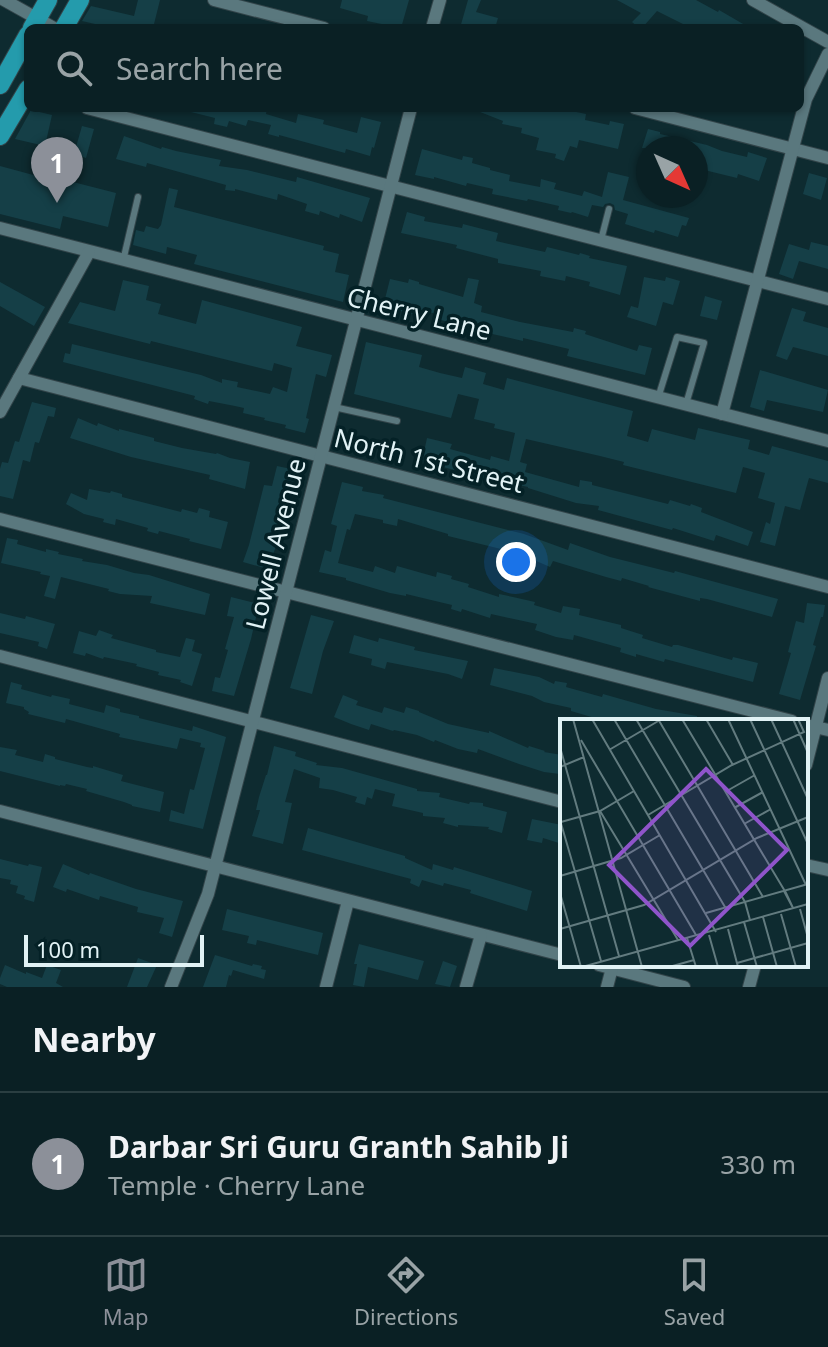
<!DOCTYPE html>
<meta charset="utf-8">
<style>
body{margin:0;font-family:"Noto Sans",sans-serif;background:#13282c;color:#f1f3f6}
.compass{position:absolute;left:636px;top:136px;width:72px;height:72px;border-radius:50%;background:#0a2024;box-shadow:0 2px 6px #0004;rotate:135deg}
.scale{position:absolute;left:24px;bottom:20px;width:180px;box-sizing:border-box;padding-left:8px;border:4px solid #e1f2f5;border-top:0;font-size:22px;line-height:28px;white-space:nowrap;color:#e1f2f5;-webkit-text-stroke:6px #042126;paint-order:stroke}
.you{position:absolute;left:516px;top:562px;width:28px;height:28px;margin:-20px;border:6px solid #fff;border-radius:50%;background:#1a73e8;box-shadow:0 0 0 12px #1a73e833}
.badge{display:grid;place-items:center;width:52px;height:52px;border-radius:50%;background:#8c9099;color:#fff;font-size:26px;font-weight:700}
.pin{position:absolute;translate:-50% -66px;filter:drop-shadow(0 2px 4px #0008)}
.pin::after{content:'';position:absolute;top:42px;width:28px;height:24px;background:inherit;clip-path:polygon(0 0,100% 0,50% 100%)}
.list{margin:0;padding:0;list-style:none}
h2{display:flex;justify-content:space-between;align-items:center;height:104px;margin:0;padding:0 32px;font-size:34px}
h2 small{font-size:26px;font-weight:400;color:#99a3a6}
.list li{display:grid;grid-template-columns:52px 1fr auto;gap:24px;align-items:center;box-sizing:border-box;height:144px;padding:0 32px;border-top:2px solid #2a3e41}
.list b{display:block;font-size:30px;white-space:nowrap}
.list p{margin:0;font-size:26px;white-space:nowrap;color:#99a3a6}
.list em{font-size:26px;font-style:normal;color:#99a3a6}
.icon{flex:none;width:44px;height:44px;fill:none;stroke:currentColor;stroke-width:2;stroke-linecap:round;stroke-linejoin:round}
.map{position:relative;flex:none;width:828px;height:987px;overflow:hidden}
.search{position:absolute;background:#0a2024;box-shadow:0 2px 6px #0004;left:24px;right:24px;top:24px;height:88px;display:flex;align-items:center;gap:20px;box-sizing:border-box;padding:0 28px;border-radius:12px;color:#99a3a6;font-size:30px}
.sheet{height:248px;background:#0a2024}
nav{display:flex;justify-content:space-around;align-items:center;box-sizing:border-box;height:112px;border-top:2px solid #2a3e41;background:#0a2024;font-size:22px;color:#99a3a6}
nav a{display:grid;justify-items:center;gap:4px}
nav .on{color:#8c9099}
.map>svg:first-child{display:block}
</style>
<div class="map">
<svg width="828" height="987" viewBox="0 0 828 987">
<rect width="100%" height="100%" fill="#0e2b30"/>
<g fill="#153f47">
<path d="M138 0H160L153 28H92L95 24 82 21 91 6 134 16Z"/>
<path d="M342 0H409L401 28 367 21 368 16 340 8Z"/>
<path d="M468 0H481L476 12 498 18 495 28H460Z"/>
<path d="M617 0H696L718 12 719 10 750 28H691L657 11 642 28H639L632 22 641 13Z"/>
<path d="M188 108H267L266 114 296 123 298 114 324 120 323 124 357 133 361 117 381 122 374 148 372 147 370 156 346 149 345 153 279 135V137L268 134 271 125 248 120 246 126 229 121 227 127 214 124 215 118 187 111Z"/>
<path d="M470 108H557L586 114 585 120 609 125 610 121 624 124 618 149 579 140 577 148 570 146 564 161 555 158 556 154 536 150 539 138 521 133 522 128 502 124 503 121Z"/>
<path d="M31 110 52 115 45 146 15 139Z"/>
<path d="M82 126 94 129 86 158 74 154Z"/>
<path d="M648 129 660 132V134L707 145 722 151 747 157 748 152 767 158 759 181 738 174 737 178 696 168V148H642Z"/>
<path d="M124 136 161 149 162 147 176 151 221 160 219 166 247 170 296 182 297 177 370 198 362 222 340 214 339 218 320 211 319 215 305 211 307 204 278 194 277 200 235 189V191L225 190 226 185 147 163 146 167 116 159Z"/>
<path d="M422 149 462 160 463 156 473 158 472 163 490 168V170L510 175 509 181 540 187 541 179 556 183 554 189 582 196 584 191 602 197 608 172 629 177 623 200 689 218 686 226 682 225 678 237 655 230 654 233 625 224 628 214 615 210 614 205 610 203 605 204 603 207 592 205 588 217 572 212 571 213 558 210 559 206 528 199 527 201 492 194 493 189 467 183 466 186 434 177V179L415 175Z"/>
<path d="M0 166 37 176 38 173 116 193 108 227 63 216 60 229 0 214Z"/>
<path d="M809 173 827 178 821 200 803 194Z"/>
<path d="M169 188 178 190 174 207 324 246 323 250 339 254 335 272 349 275 343 302 194 264 197 255 167 247 166 254 133 245 136 230 144 232 146 226 158 229 161 225Z"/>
<path d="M407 212 425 217 424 221 462 228 463 224 498 233 496 241 545 252 547 247 579 255 580 253 590 256 589 258 627 266 620 295 589 286 590 282 566 276 565 281 540 276 541 271 498 263V259L456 248 457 245 401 233Z"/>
<path d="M811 242 828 246V269L799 261 793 279 779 274 789 244 809 250Z"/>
<path d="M644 277 665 281 666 277 680 281 673 305 663 302 656 326 627 317 631 306 638 308Z"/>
<path d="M468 278 479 280 474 303 482 306 481 312 520 322 573 332 574 328 586 331 585 334 637 351 639 345 652 348 645 375 567 356 569 349 523 338V341L488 333 441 320 440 315 414 308 413 314 383 307 390 279 408 283 409 279 419 282V284L463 297Z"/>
<path d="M123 280 149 286 146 300 161 304 158 314 196 324 202 300 302 327 296 346 332 355 326 377 316 374 306 418 309 419 305 433 285 428 286 425 264 420 265 418 243 413 244 408 235 406 209 401 208 404 194 399 195 396 63 362 65 353 70 354 72 344 201 375 222 383V379L238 382 237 387 270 394 273 387 287 392 292 368 274 363 272 371 151 341 150 344 68 323 80 302 115 311Z"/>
<path d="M0 282 45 307 34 326 0 306Z"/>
<path d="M705 296 722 301 717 320 700 316Z"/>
<path d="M792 308 806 312 803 321 828 328V356L793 347 787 360 776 356Z"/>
<path d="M366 342 422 355 419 367 440 373 462 378 465 367 486 373 483 384 504 390 507 378 633 411 627 436 648 442 652 429 695 440 698 428 750 440 748 449 769 455 772 446 828 461V483L809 478 800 510 785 506 775 546 760 542 766 522 770 524 775 503 758 498 765 473 743 467 736 493 623 465 624 462 600 456 526 439 520 462 527 464 525 472 579 487 580 480 592 482V485L668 504 670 500 690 506 691 504 702 508 701 512 753 532 748 546 716 535 714 541 673 528 672 530 598 510 599 506 576 503 528 488V487L501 481 500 483 422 461 427 438 452 444 450 449 490 460 491 456 509 461 515 433 494 428 495 424 474 419 479 399 458 394 451 418 354 394Z"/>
<path d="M760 370 828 390 823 412 767 400 764 411 750 407Z"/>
<path d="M32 402 56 408 54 417 48 416 39 443 35 442 30 462 23 460 13 499 0 496V469L2 462 8 463 15 441 19 442Z"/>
<path d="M78 418 97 426 98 423 119 431V429L154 438V441L182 448 216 454 217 453 230 458 250 462 245 489 209 479 210 475 131 457 70 438Z"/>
<path d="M277 466 296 470 293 484 286 482 278 507 283 509 276 531H279L276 546 268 569 243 562 249 545 264 485 272 486Z"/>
<path d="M342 482 363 487 362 491 384 495 383 498 524 534 568 550 570 543 610 557 674 573 675 571 778 599 772 617 707 599 700 598V601L648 587 649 586 622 578 621 581 606 577 553 561 550 567 534 560 535 557 506 546 505 550 448 536V534L398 519 397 526 383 523V520L355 514 350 530 347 529 338 563 373 572 375 566 395 573 397 566 436 577 437 572 452 576 451 579 469 584 468 587 499 597V594L513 597 535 602 534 605 561 613 563 606 580 609 579 615 621 625V628L643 635 642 638 672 647 673 645H678L732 660 733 657 758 663 753 682 665 659 664 662 636 654V657L620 652 621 648 574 635 573 640 556 637 535 630 537 624 491 614 490 618 462 609 461 612 451 609 452 605 406 594V596L390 593 346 580V578L319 572 325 550 331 552 337 526 331 524Z"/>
<path d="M89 489 110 493 111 491 122 494V497L181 512 182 509 197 513 199 508 210 511 209 517 228 522 221 549 189 541 190 539 159 531 158 534 147 531 148 528 116 519 115 525 103 522 104 519 84 514 66 504 71 493 87 500Z"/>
<path d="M7 538 18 540 17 544 46 552V549L59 552 58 554 83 559 82 561 107 565 134 573 149 575 210 594 205 615 150 603 152 596 120 594 108 591 109 589 61 577 55 599 44 596 50 576 40 574 41 572 1 563Z"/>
<path d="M231 597 259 604 251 639 234 696 212 691 215 677 220 678 228 650 225 649 234 617 227 616Z"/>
<path d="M807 603 825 605 823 617H821L813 645 816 646 800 700 779 694 791 653 788 652 796 621 804 623Z"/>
<path d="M0 613 25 619 26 616 55 624 47 649 38 646 39 642 0 633Z"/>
<path d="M311 615 334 621 323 651 312 694 290 688Z"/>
<path d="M99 630 113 635 111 638 156 650V652L180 657 186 638 195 640 192 651 202 654 192 686 180 682 181 680 158 675 159 672 136 666 137 664 104 657 103 659 86 653 85 656 73 653 79 631 96 636Z"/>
<path d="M354 635 378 642 379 638 415 647 414 650 468 661 462 679 448 674 387 662 385 669 371 665 372 659 349 653Z"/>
<path d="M494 668 539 677 554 684 555 681 567 683 566 687 602 697 603 694 656 709 697 716V721H605L571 711V708L544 702 532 696 490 685Z"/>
<path d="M11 682 22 685 21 689 51 697 52 695 70 699 69 704 104 713 106 705 120 709V712L139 716V718L192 731 193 726 226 737 203 829 169 821 171 810 184 814 190 789 194 790 205 748 200 747 201 743 180 738 177 749 119 737 120 734 66 719 65 723 28 714 29 712 24 709V707L6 703Z"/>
<path d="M343 695 358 701 356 705 382 713 384 707 404 713 406 707 419 711V712L448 724 489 733V731L528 748 529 746 545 751 544 752 562 755 560 774 544 772 519 764 478 749 477 753 458 749 435 740 434 742 417 735 394 730 393 731 371 724 369 730 351 724 334 717Z"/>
<path d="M274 746 296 752 295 756 317 763 316 765 342 768 417 789V791L440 793 439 797 469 804 470 802 483 803V806L507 812 502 833 488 829 489 827 458 825V827L443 823 445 818 423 816V813L392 806 395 794 375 789 372 799 367 797 365 805 355 802 357 797 333 790 319 788 320 778 294 769 285 802 292 803 283 844 252 836 260 810H256L259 797 266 775H267Z"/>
<path d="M0 747 17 750 15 755 43 762 45 754 55 757V759L87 767 93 768V766L123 775 121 781 164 792 160 812 132 806V805L124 802 86 791 87 789 66 784 65 786 60 785V786L0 771Z"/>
<path d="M532 819 562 825V844L543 838 542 843 527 840Z"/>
<path d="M308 828 405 856V858L432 870 433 864 453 870 454 867 532 891 527 911 470 893 471 890 444 883 443 886 422 880 419 887 410 883 411 879 302 850Z"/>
<path d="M0 859 28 866 29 864 42 867 34 902 24 899 25 896 16 893 18 886 10 884 11 880 0 878Z"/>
<path d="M63 864 89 875 90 873 136 889 183 901 172 937 159 933 164 918 137 912 138 907 100 896 99 900 67 889 66 892 53 887Z"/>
<path d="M227 909 323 933 318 955 257 940 256 945 247 943 249 936 222 930Z"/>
<path d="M359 944 424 961 418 980 368 967 364 987 353 985 357 964H354Z"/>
<path d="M215 955 252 966 253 964 262 966 261 969 266 970 264 979 233 970 231 976 229 975 226 987H203Z"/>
<path d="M138 958 157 965 147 987H127Z"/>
<path d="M443 961 457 966 450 987 435 984Z"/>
<path d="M5 965 26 974V972L42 978 47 965 61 970 56 983 63 987H7L0 984V978Z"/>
</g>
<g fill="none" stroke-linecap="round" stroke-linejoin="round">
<g stroke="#324449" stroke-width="8">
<g id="service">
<path d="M601 240 609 209"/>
<path d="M123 261 138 197"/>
<path d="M658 398 677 337 704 343 686 404"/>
<path d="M334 407 397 421"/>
</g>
</g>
<g stroke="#324449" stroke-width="14">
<g id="minor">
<path d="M4 0 54 28"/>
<path d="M214 0 324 28"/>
<path d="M753 0 828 42"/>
<path d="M432 28 440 0"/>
<path d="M87 108 828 299"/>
<path d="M635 108 828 158"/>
<path d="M0 228 828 441"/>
<path d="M19 378 828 587"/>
<path d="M0 412 89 252"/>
<path d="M722 414 806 99 828 54"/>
<path d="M0 519 792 721"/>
<path d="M0 656 562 802"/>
<path d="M806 725 828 730"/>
<path d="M806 765 828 678"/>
<path d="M0 811 562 955"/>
<path d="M806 865 828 870"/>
<path d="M599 965 684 987"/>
<path d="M171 987 208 894 411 108"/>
<path d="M326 987 348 901"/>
<path d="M466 987 481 935"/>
<path d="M607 987 612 968"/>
<path d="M749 987 755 965"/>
</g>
</g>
<g stroke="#324449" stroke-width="20">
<g id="primary">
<path d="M32 28 48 0"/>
<path d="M64 28 80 0"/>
<path d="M0 85 28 35"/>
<path d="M0 136 28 89"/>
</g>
</g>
<use href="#service" stroke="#5a787e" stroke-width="6"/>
<use href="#minor" stroke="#5a787e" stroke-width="12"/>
<use href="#primary" stroke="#249bac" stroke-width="18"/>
</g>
<g text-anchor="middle" stroke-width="7" stroke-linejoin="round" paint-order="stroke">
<g font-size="26" fill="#e1f2f5" stroke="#042126">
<text transform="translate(419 314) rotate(14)" y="9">Cherry Lane</text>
<text transform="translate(429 461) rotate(14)" y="9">North 1st Street</text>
<text transform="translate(276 544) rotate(-76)" y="9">Lowell Avenue</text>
</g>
</g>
<g transform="translate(560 719)">
<rect width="248" height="248" fill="#0e2b30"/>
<path fill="none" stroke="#627b7f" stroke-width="2" d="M13 0 82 248M32 0 156 213M54 0 165 188M76 0 185 183 190 201M98 0 203 178M122 0 226 174 233 189 224 172M146 0 173 46M168 0 246 166M190 0 248 125M211 0 248 80M233 0 248 34M21 21 136 216M0 28 59 237M49 31 100 1M0 48 24 38M165 73 195 56M174 89 203 73M40 92 118 221M88 96 172 46 244 13 238 0M0 101 41 242M1 103 40 92 74 72M184 105 211 90M0 157 61 139 100 116M0 174 21 248M240 190 248 219M146 194 248 165M221 195 236 248M203 198 217 248M184 203 197 248M0 210 84 186 197 119 248 98M168 210 178 248M149 216 158 248M127 219 136 248M177 244 248 224M22 248 248 185M109 248 134 241"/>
<path fill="#8f54ca" fill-opacity="0.15" stroke="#8f54ca" stroke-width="4" d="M146 50 227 131 130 227 49 146Z"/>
<rect width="248" height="248" fill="none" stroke="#e1f2f5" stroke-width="4"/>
</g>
</svg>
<svg class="compass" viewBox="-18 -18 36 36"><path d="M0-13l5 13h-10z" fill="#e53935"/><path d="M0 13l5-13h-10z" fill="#99a3a6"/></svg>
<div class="scale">100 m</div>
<div class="you"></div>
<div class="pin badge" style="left:57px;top:203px">1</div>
<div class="search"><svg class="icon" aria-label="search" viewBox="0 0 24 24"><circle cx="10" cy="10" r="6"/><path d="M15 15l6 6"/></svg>Search here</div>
</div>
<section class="sheet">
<h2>Nearby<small></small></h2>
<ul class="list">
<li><span class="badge">1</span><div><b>Darbar Sri Guru Granth Sahib Ji</b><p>Temple · Cherry Lane</p></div><em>330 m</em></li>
</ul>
</section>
<nav>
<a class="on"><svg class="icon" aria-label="map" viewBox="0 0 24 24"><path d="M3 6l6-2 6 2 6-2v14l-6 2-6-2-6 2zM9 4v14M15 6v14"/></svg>Map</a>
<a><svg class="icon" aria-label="directions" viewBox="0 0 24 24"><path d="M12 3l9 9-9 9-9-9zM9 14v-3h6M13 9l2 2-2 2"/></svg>Directions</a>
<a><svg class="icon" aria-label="saved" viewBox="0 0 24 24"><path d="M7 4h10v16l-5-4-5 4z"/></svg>Saved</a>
</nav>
